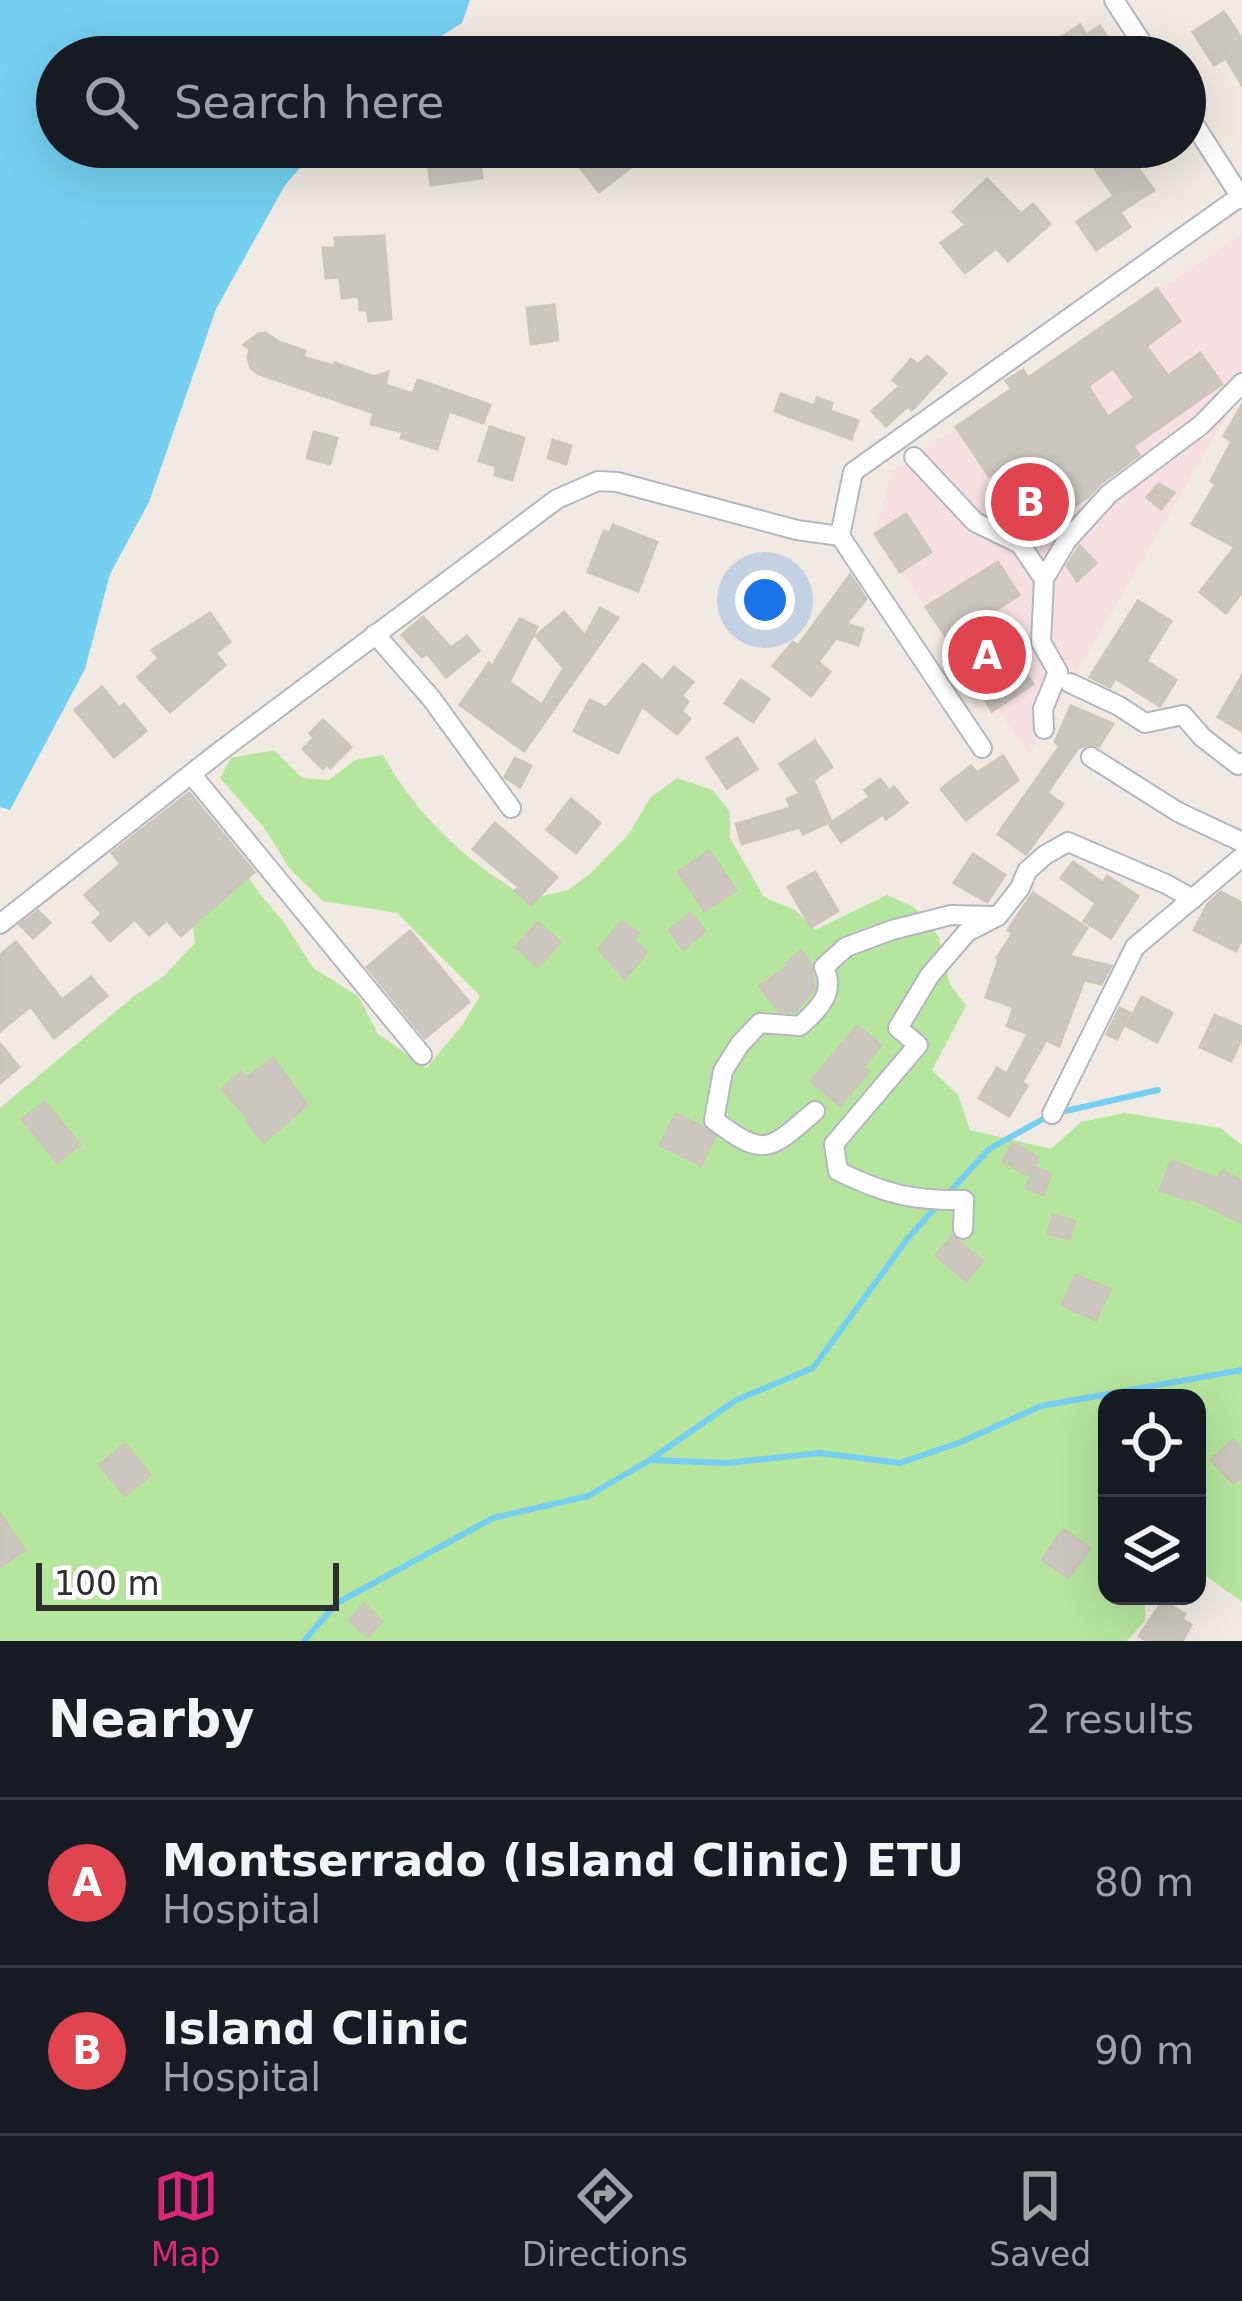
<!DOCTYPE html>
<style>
body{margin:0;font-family:"DejaVu Sans",sans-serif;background:#20242c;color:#f1f3f6}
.controls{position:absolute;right:36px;bottom:36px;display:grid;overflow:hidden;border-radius:24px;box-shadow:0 12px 48px #0002}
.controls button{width:108px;height:108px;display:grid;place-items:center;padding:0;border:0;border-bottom:3px solid #363941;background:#171b24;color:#f1f3f6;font:60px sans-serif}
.scale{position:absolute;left:36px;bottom:30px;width:303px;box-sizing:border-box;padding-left:12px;border:6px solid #2e2e2e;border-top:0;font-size:33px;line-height:42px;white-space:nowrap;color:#2e2e2e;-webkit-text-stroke:9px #fff;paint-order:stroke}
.you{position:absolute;left:765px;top:600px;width:42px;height:42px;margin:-30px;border:9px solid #fff;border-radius:50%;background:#1a73e8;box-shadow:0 0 0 18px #1a73e833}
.badge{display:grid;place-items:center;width:78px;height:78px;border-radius:50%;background:#db2777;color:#fff;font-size:39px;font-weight:700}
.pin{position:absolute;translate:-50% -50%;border:6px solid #fff;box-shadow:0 3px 12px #0006}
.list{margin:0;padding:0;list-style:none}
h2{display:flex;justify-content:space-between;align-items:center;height:156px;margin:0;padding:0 48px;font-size:51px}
h2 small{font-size:39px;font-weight:400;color:#9ea1a6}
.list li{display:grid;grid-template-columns:78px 1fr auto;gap:36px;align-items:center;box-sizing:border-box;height:168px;padding:0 48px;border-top:3px solid #363941}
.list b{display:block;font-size:45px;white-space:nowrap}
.list p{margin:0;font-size:39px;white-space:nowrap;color:#9ea1a6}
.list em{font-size:39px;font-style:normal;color:#9ea1a6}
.icon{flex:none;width:66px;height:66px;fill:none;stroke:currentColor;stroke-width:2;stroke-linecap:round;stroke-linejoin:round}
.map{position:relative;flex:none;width:1242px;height:1641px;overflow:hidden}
.search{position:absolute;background:#171b24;box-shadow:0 12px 48px #0002;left:36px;right:36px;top:36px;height:132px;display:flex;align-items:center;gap:30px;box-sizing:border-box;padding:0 42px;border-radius:66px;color:#9ea1a6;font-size:45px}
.sheet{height:492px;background:#171b24}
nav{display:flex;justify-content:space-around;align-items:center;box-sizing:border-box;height:168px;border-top:3px solid #363941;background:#171b24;font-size:33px;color:#9ea1a6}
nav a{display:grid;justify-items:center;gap:6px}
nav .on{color:#db2777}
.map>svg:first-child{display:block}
</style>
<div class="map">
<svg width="1242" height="1641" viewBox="0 0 1242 1641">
<rect width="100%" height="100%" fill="#efe9e1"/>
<path fill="#f5dfe0" d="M1242 233V390L1029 754 875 534 892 471Z"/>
<path fill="#b6e59e" d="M274 750 302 778 329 780 355 760 383 755C417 816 468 864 530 899L568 890 590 874 629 834 650 798 677 778 713 790 730 812V838L764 897 795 910 815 930 887 895 915 908 939 937 942 957 950 984 966 1006 932 1070 958 1095 970 1130 1051 1149 1081 1122 1125 1113 1220 1128 1242 1145V1602L1202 1573 1197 1574V1398H1107V1596H1145V1621L1127 1641H0V1108L133 997 163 977 195 943 193 925 206 817 259 893 283 921 313 968 358 996 378 1034 427 1068 463 1024 480 996 397 913 323 901 289 868 265 829 220 778 231 758Z"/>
<path fill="#75cff0" d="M0 0H470L462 23 408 57H57V147H318L285 185 216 309 149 502 110 574 85 669 10 810 0 807Z"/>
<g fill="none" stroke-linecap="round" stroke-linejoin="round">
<g stroke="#75cff0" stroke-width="6">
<path d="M947 1195 989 1149 1052 1114 1158 1090"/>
<path d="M650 1460 736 1400 813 1368 908 1238 938 1205"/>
<path d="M304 1641 337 1603 493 1518 588 1496 650 1460 727 1463 820 1453 900 1463 961 1442 1041 1406 1242 1370"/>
</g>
</g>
<g fill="#cbc7bf" stroke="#cbc5ba" stroke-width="3" fill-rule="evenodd">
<path d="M1224 12 1242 39V85L1226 58 1214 65 1193 32Z"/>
<path d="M1080 25 1086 35 1100 26 1120 57H1037L1062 41 1060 38Z"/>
<path d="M426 147H478L482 178 431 185Z"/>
<path d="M587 147H615L631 167 599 192 573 158Z"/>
<path d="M1080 147H1152L1133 162 1154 190 1120 212 1130 227 1096 250 1077 222 1114 196Z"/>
<path d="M987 179 1021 214 1033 204 1050 224 1008 261 996 248 965 273 941 243 966 225 953 212Z"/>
<path d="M384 236 391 319 369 321 367 310H360L359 296 342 298 340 277 326 278 323 248H336L335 238Z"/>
<path d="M1157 289 1180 321 1146 346 1168 376 1200 353 1222 384 1133 446 1139 455 1101 483 1089 496 1044 526 1003 466 989 476 956 427 1012 389 1006 381 1023 370 1028 378ZM1113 368 1135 398 1108 417 1088 386Z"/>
<path d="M554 305 558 340 531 344 527 308Z"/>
<path d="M265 333 281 343 305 351 303 357 334 366 335 363 374 377 388 372 385 385 413 394 418 380 490 405 483 423 449 411 437 449 401 438 403 432 371 424 374 413 259 374 251 368 248 358 250 349 244 345 258 334Z"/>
<path d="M927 356 946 373 912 410 908 406 886 426 872 411 900 386 893 380 911 359 918 365Z"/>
<path d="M781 394 814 406 817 398 832 403 830 411 858 421 851 439 775 411Z"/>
<path d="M1242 405V592L1226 613 1200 592 1235 547 1192 524 1216 484 1211 481 1232 441 1224 436Z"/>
<path d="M490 427 524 438 512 480 495 475 496 466 479 461Z"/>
<path d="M314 432 337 438 330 464 307 458Z"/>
<path d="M553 440 571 446 566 464 548 458Z"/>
<path d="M1159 484 1174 493 1161 509 1147 497Z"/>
<path d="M906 514 931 552 900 572 875 534Z"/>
<path d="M613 525 657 542 638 591 588 572 604 531 610 533Z"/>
<path d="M1080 546 1096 563 1077 581 1067 566Z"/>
<path d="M998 562 1019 595 948 640 926 607Z"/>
<path d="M850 575 866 599 846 624 863 629 858 645 836 638 818 662 830 672 811 696 773 666 793 642 798 646Z"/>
<path d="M1138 601 1171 621 1146 661 1176 680 1160 706 1115 678 1110 687 1090 677Z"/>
<path d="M600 608 618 618 524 751 460 705 489 663 492 667 520 619 537 627 509 682 542 705 564 668 536 636 564 612 585 636Z"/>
<path d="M210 613 230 642 215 653 225 665 170 712 138 677 159 658 152 650Z"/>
<path d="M423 617 451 648 467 636 479 651 446 677 427 653 422 657 402 635Z"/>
<path d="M1004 640 1033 684 992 711 964 666Z"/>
<path d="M643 664 662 681 674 667 693 682 681 696 688 702 681 711 690 719 677 734 642 706 618 753 574 731 590 700 606 708Z"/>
<path d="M1242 676V731L1218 717Z"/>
<path d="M741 680 769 699 753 722 725 703Z"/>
<path d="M102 687 119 708 124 704 146 731 114 757 75 710Z"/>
<path d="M1071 706 1113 724 1099 746 1090 744 1078 748 1047 793 1063 804 1026 854 998 834 1060 746 1055 742Z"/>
<path d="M323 720 351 747 330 768 327 764 323 769 303 749 314 738 310 733Z"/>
<path d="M737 738 757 769 727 788 707 758Z"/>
<path d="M815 741 832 767 813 780 831 821 803 834 800 827 742 844 736 824 791 808 787 799 800 794 780 764Z"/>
<path d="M1003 756 1018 780 966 820 941 789 971 766 977 773Z"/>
<path d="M515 758 531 766 520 787 505 777Z"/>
<path d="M880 779 889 791 894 787 907 803 886 819 883 814 841 842 829 824 870 797 865 790Z"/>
<path d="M189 793 254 872 181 936 167 920 149 935 135 919 110 941 93 922 102 914 85 895 121 864 112 853Z"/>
<path d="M571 799 600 823 576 853 547 830Z"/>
<path d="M495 823 557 877 531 905 515 891 519 887 473 849Z"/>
<path d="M709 851 736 890 705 911 678 872Z"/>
<path d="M973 854 1005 875 987 902 954 883Z"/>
<path d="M1073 862 1103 883 1107 876 1138 896 1111 938 1084 921 1096 903 1061 878Z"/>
<path d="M815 872 838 911 811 927 788 887Z"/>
<path d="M1221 892 1242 903V939L1236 951 1194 930 1208 904Z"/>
<path d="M1033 893 1087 928 1069 956 1111 966 1101 984 1084 980 1059 1046 1046 1040 1022 1082 1027 1086 1009 1116 979 1098 997 1068 1007 1074 1028 1034 1007 1026 1014 1007 986 997 999 959 997 958 1013 933 1008 930Z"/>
<path d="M38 911 50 923 33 938 20 925Z"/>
<path d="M690 913 705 931 683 949 669 930Z"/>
<path d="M622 921 638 933 633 940 647 952 625 979 599 949Z"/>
<path d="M538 922 560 942 538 967 516 947Z"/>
<path d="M410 931 469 1002 425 1038 367 967Z"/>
<path d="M16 942 62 1000 91 977 107 996 54 1038 31 1006 0 1031V955Z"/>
<path d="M801 951 811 964 814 989 795 1012 779 1011 760 986 788 966 786 963Z"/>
<path d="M1142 997 1172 1013 1157 1042 1127 1026Z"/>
<path d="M1120 1008 1130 1013 1117 1039 1107 1034Z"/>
<path d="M1215 1015 1242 1027V1038L1231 1061 1200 1047Z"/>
<path d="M857 1026 881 1045 863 1067 869 1071 840 1106 811 1081Z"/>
<path d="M0 1044 19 1067 0 1083Z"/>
<path d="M273 1058 307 1105 264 1142 247 1122 249 1119 222 1089 241 1072 246 1078Z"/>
<path d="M45 1102 80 1145 57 1162 22 1119Z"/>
<path d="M676 1114 703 1127 715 1137 701 1165 660 1145Z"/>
<path d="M1013 1143 1039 1158 1029 1176 1003 1161Z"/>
<path d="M1171 1161 1218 1179 1222 1171 1242 1181V1223L1189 1197 1188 1200 1160 1190Z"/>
<path d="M1035 1167 1051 1174 1043 1195 1026 1188Z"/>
<path d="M1053 1215 1075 1221 1069 1239 1048 1233Z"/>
<path d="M952 1236 983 1261 966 1281 936 1255Z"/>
<path d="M1076 1275 1110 1289 1096 1320 1062 1305Z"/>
<path d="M1233 1440 1242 1449V1475L1233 1483 1211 1460Z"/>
<path d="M125 1444 150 1475 125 1496 99 1465Z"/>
<path d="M0 1514 25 1550 0 1567Z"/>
<path d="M1063 1529 1090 1548 1069 1578 1042 1560Z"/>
<path d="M1163 1601 1185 1614 1182 1619 1191 1625 1182 1641H1148L1139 1636Z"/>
<path d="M364 1604 382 1622 367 1637 349 1620Z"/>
</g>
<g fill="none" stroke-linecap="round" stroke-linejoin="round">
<g stroke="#b4b7c1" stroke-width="22">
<g id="minor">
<path d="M1114 0 1151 57"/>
<path d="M1185 110 1242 199"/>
<path d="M914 457 975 522 1020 544 1044 579"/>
<path d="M375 634 431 698 511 808"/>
<path d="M1070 683 1119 706 1145 723 1183 715 1202 737 1238 765 1242 763"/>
<path d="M1044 729 1043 709 1058 672 1041 642 1044 579 1067 540 1109 494 1201 425 1242 383"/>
<path d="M982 748 840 536 853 472 1242 195"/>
<path d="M1091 757 1178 812 1242 842"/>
<path d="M192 775 422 1055"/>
<path d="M0 924 219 752 557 499 598 481 617 482 797 530 840 536"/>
<path d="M815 1111C770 1150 765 1159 714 1120L723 1071 740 1044 760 1023 800 1026C819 1008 836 994 824 967L846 947 892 930 951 915 996 916"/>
<path d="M1052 1114 1135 947 1242 857"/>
<path d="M963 1229 964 1200C914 1201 884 1194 838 1171L834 1144 918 1045 898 1028 930 975 967 932 998 916 1020 888 1027 871 1045 855 1068 842 1166 884 1193 899"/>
</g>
</g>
<use href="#minor" stroke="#fff" stroke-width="18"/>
</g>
</svg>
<div class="controls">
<button><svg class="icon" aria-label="locate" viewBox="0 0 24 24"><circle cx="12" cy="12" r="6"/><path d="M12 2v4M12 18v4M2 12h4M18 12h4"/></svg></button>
<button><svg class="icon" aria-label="layers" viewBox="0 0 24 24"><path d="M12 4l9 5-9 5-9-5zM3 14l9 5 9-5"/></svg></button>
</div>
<div class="scale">100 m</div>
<div class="you"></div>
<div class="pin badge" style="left:987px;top:655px;background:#e0444e">A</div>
<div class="pin badge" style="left:1030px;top:502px;background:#e0444e">B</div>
<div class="search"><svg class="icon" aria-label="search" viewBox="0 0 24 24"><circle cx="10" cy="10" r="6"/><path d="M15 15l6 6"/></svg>Search here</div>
</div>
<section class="sheet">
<h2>Nearby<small>2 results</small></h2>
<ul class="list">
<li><span class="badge" style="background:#e0444e">A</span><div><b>Montserrado (Island Clinic) ETU</b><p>Hospital</p></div><em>80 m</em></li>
<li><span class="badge" style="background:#e0444e">B</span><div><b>Island Clinic</b><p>Hospital</p></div><em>90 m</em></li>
</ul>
</section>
<nav>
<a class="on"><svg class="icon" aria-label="map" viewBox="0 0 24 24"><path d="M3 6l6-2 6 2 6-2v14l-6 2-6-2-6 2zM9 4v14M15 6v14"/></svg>Map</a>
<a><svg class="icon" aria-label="directions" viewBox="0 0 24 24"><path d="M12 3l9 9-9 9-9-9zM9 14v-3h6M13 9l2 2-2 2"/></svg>Directions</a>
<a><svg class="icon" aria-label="saved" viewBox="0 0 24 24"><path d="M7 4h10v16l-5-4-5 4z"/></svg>Saved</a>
</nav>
